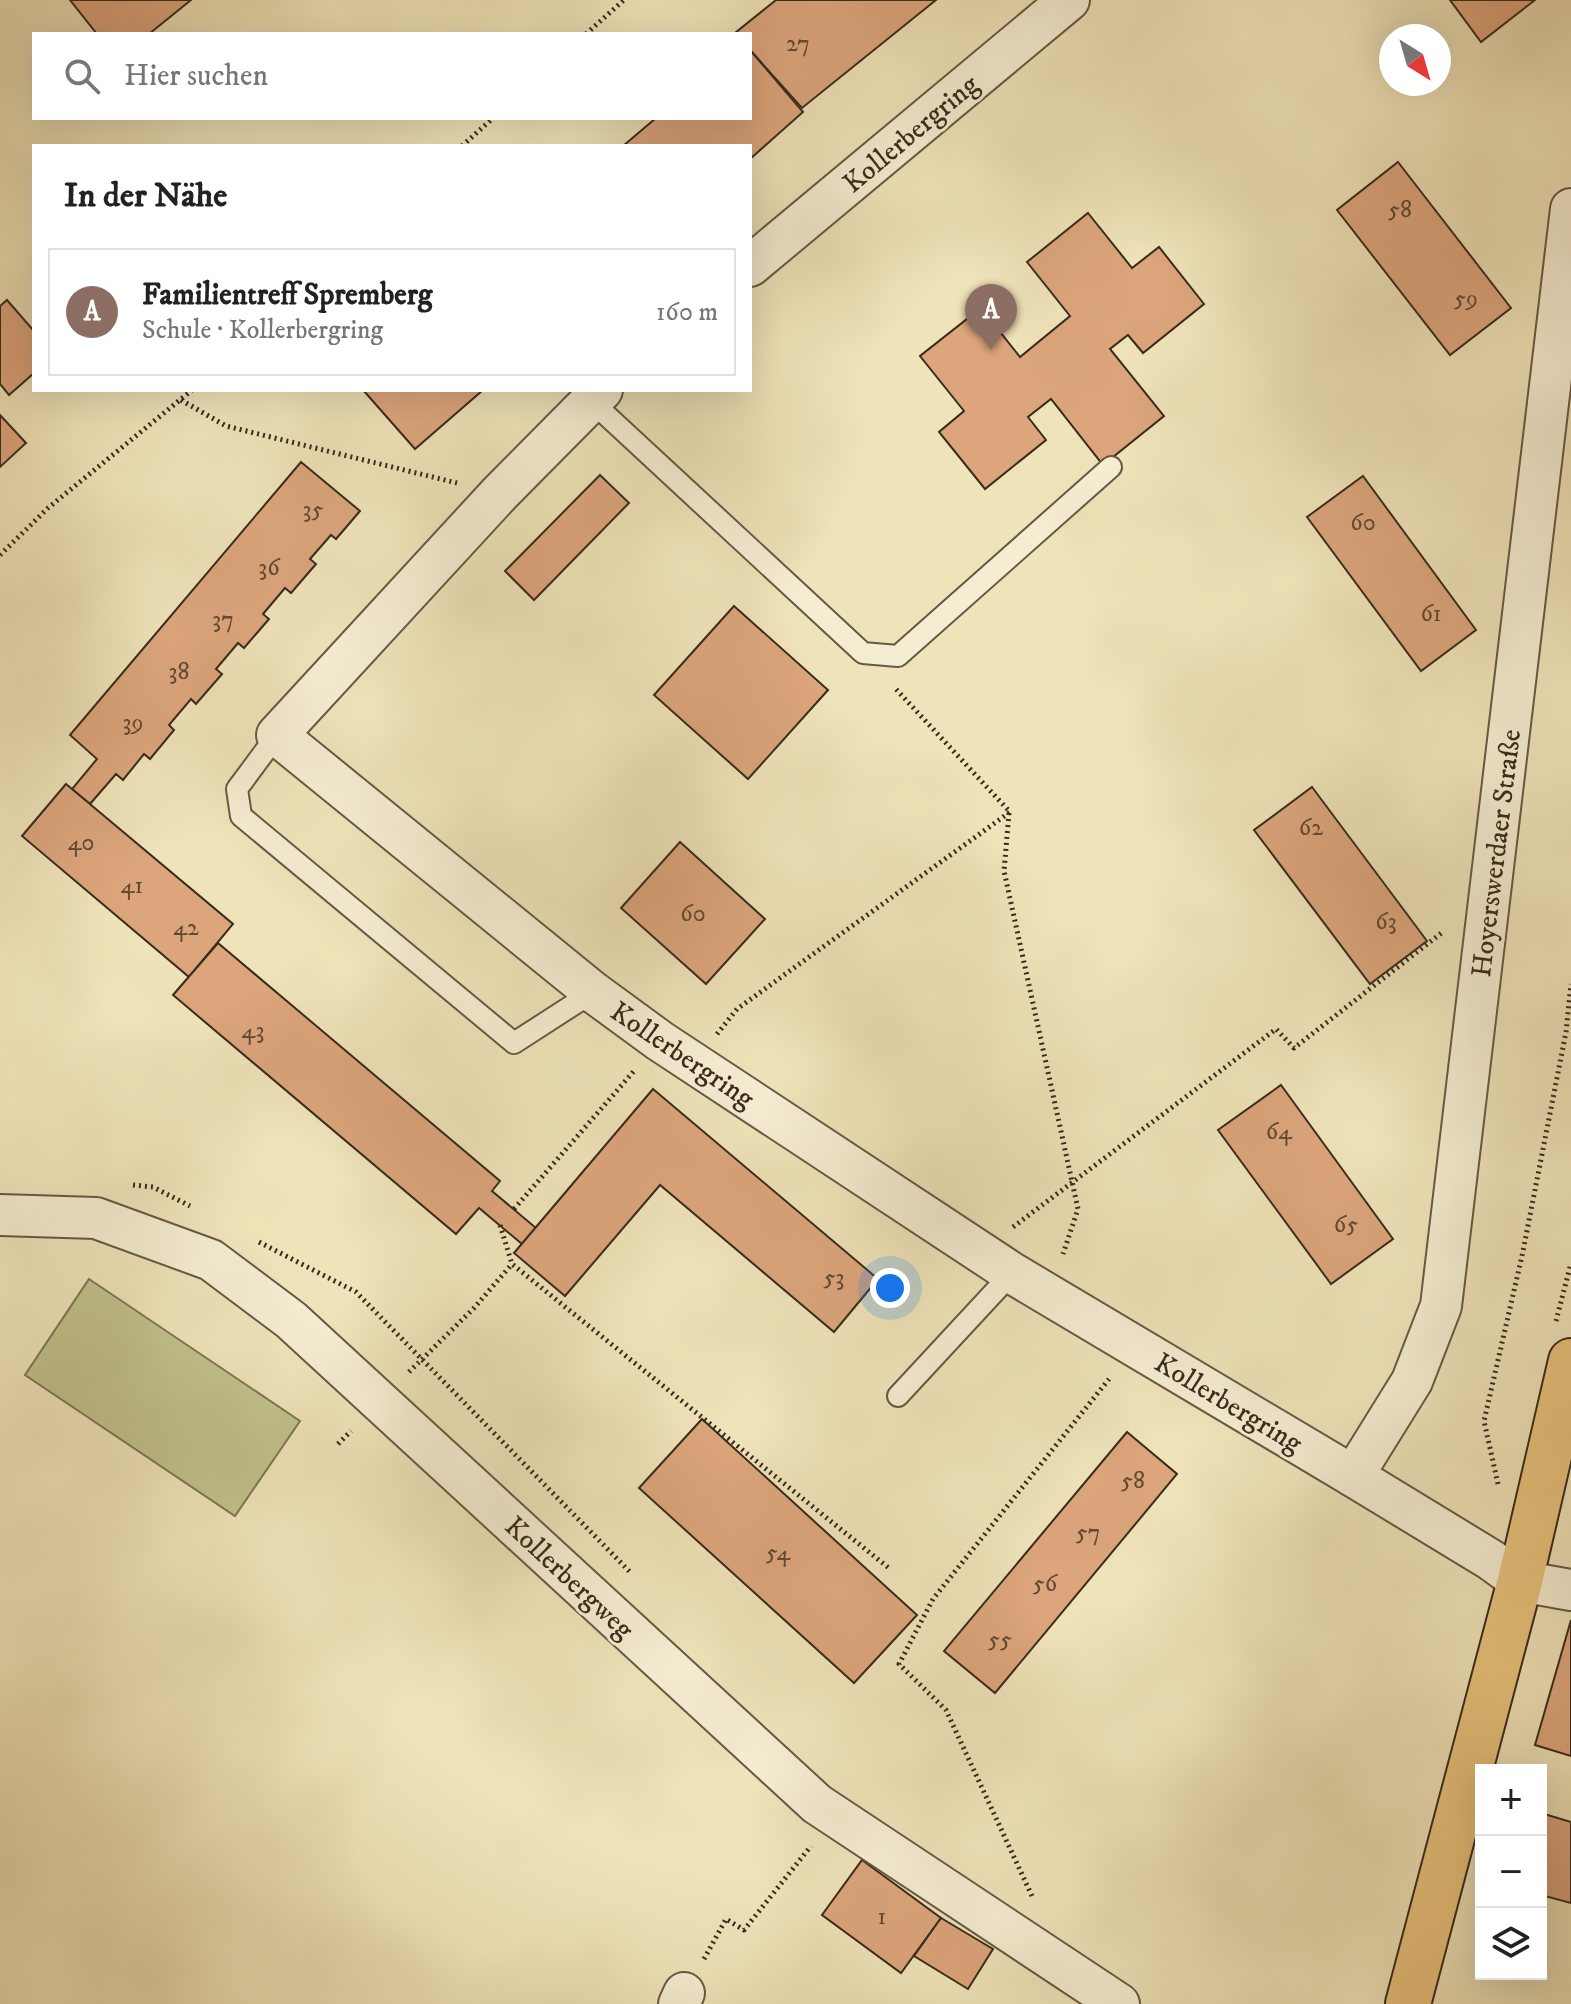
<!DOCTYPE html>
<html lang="de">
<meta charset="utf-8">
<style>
body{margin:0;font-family:"IM FELL DW Pica",serif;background:#f2f2f2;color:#222}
.controls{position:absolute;right:24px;bottom:24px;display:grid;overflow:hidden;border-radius:0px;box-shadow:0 8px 32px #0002}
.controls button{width:72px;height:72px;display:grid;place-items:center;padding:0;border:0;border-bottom:2px solid #e0e0e0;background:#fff;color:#222;font:40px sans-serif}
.compass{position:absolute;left:1379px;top:24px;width:72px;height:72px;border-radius:50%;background:#fff;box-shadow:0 8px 32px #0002;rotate:143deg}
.you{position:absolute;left:890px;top:1288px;width:28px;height:28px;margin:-20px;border:6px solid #fff;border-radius:50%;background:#1a73e8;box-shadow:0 0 0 12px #1a73e833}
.badge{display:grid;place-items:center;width:52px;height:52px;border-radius:50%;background:#0b8043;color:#fff;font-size:26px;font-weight:700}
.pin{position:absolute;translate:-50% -66px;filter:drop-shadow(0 2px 4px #0008)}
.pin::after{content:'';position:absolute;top:42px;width:28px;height:24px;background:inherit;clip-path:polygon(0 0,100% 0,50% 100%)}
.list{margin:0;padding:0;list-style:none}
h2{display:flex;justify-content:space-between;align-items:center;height:104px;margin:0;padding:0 32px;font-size:34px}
h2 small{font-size:26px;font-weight:400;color:#767676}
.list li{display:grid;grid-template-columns:52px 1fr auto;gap:24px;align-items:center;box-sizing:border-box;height:128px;margin:0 16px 16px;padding:0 16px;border:2px solid #e0e0e0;border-radius:0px}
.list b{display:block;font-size:30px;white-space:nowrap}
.list p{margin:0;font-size:26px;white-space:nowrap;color:#767676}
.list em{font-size:26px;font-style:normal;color:#767676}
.icon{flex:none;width:44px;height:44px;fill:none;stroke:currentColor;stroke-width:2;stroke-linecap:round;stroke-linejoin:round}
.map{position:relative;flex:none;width:1571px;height:2004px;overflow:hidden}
.search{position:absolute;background:#fff;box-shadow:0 8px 32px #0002;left:32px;top:32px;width:720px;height:88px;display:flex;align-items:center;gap:20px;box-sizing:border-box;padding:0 28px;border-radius:0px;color:#767676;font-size:30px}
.panel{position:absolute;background:#fff;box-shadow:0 8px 32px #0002;left:32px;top:144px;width:720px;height:248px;border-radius:0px}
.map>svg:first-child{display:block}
</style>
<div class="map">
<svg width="1571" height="2004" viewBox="0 0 1571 2004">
<rect width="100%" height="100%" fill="#efe3b9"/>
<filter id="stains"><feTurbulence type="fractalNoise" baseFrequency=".0025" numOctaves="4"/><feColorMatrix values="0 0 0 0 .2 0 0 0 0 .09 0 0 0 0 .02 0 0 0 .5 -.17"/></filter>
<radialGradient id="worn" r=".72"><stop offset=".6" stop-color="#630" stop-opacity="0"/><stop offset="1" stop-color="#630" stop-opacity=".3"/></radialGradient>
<path fill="#c0c18b" stroke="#7c7654" stroke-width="2" d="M89 1279 300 1421 235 1516 25 1375Z"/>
<g fill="#dca57c" stroke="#382b1c" stroke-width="2">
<path d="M70 0H191L149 34H97Z"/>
<path d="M776 0H936L802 108 750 50V34L735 33Z"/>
<path d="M1450 0H1535L1481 42Z"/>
<path d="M750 50 803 112 750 159V146H623L656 118H750Z"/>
<path d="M1398 162 1511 308 1450 355 1337 210Z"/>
<path d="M1088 213 1132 268 1159 247 1204 304 1143 353 1128 335 1110 349 1164 416 1103 465 1051 399 1028 417 1046 440 985 489 939 432 964 411 920 356 981 308 1020 357 1070 316 1027 262Z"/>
<path d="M7 300 34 331V373L9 395 0 384V306Z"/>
<path d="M363 390H483L415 449Z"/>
<path d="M0 415 26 443 0 467Z"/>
<path d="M301 462 360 511 336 539 331 535 310 559 316 564 291 593 285 588 263 614 269 619 244 648 238 643 216 669 222 674 196 704 191 699 169 725 174 730 150 759 144 754 123 780 116 774 90 804 72 789 97 759 70 735Z"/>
<path d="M600 475 629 503 534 600 505 571Z"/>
<path d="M1363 476 1476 630 1421 671 1307 517Z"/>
<path d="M734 606 828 690 748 779 654 695Z"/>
<path d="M66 784 233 924 189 977 22 836Z"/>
<path d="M1312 787 1427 941 1370 984 1254 830Z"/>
<path d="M680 842 765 919 706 984 621 908Z"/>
<path d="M218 943 500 1181 492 1191 536 1228 522 1244 479 1208 456 1234 173 995Z"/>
<path d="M1281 1085 1393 1239 1331 1284 1218 1130Z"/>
<path d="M653 1089 878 1279 834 1332 660 1185 565 1296 514 1253Z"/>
<path d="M702 1419 917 1615 854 1683 639 1488Z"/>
<path d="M1127 1432 1177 1474 995 1693 944 1651Z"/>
<path d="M1571 1620V1756L1535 1745Z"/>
<path d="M1541 1813 1571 1822V1903L1541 1895Z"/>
<path d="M862 1860 941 1918 901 1973 822 1915Z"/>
<path d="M941 1918 993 1949 968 1989 914 1956Z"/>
</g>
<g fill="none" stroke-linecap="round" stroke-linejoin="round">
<g stroke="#665943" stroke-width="24">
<g id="lane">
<path d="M590 400 863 653 898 656 1111 467"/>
<path d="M277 735 237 789 241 816 514 1043 593 992"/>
<path d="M898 1396 1012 1273"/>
</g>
</g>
<g stroke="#665943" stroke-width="44">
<g id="street">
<path d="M750 266 1069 0"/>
<path d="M602 390 500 493 277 735 593 992 660 1041 1012 1273 1353 1476 1491 1560 1520 1581 1571 1590"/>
<path d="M0 1215 96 1218 211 1260 291 1320 817 1804 1119 2004"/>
<path d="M1353 1476 1412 1381 1441 1306 1571 209"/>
<path d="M679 2004 684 1993"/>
</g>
</g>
<g stroke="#382b1c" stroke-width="48">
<path id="primary" d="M1408 2004 1520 1581 1571 1361"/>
</g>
<g stroke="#382b1c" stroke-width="5" stroke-dasharray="2 4" stroke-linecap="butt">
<path d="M586 34 624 0"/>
<path d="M462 146 493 118"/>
<path d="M181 400 226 426 457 483"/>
<path d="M0 555 48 508 192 390"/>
<path d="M1009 813 1004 871 1078 1209 1063 1254"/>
<path d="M717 1034 737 1009 1010 812 894 687"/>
<path d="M133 1185 153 1187 190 1206"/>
<path d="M514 1209 634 1071"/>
<path d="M500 1225 512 1264 890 1569"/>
<path d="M1013 1227 1276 1029 1294 1048 1444 931"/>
<path d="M259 1242 356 1292 631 1573"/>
<path d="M1556 1321 1571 1263"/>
<path d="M409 1372 474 1308 512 1264"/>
<path d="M338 1444 351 1431"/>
<path d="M1498 1484 1484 1421 1522 1256 1566 1032 1571 984"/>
<path d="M1032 1896 946 1710 899 1664 933 1599 1109 1379"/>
<path d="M704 1959 726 1919 744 1930 811 1846"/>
</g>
<use href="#lane" stroke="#f5edd2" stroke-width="20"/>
<use href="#street" stroke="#f5edd2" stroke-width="40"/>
<use href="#primary" stroke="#e8c27c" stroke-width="44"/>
</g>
<g text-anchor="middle" stroke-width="6" stroke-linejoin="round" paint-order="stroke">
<g font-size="24" fill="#614a34">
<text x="798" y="51">27</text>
<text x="1400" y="217">58</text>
<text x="1466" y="306">59</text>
<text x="313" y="517">35</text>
<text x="1363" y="530">60</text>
<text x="269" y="575">36</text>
<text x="1431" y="621">61</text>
<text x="223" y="627">37</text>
<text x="179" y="679">38</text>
<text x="133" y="730">39</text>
<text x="1311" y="835">62</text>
<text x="81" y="850">40</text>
<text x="132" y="893">41</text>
<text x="693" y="921">60</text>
<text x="1386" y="929">63</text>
<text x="186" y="935">42</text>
<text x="253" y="1038">43</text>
<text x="1279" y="1139">64</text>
<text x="1346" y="1232">65</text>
<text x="834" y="1285">53</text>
<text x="1133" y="1488">58</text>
<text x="1088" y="1540">57</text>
<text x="778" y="1560">54</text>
<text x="1045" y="1591">56</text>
<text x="1000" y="1647">55</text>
<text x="882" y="1924">1</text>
</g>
<g font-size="28" fill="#382b1c" stroke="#f5edd2">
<text transform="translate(910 133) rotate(-40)" y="10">Kollerbergring</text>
<text transform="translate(1495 853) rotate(-83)" y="10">Hoyerswerdaer Straße</text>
<text transform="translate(683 1054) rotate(34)" y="10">Kollerbergring</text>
<text transform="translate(1229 1402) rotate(31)" y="10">Kollerbergring</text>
<text transform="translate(570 1577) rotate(43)" y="10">Kollerbergweg</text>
</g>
</g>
<rect width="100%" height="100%" filter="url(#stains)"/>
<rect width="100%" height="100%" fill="url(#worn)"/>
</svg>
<div class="controls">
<button>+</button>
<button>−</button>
<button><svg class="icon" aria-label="layers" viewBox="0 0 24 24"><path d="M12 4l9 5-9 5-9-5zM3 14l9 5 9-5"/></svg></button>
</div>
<svg class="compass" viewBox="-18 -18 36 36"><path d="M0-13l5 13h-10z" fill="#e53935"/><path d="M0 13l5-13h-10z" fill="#767676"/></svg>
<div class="you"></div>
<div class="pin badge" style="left:991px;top:350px;background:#8d6e63">A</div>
<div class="search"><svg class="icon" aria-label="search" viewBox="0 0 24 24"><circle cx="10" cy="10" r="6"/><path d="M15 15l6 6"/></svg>Hier suchen</div>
<section class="panel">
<h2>In der Nähe<small></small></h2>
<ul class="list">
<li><span class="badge" style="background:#8d6e63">A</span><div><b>Familientreff Spremberg</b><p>Schule · Kollerbergring</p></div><em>160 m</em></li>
</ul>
</section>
</div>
